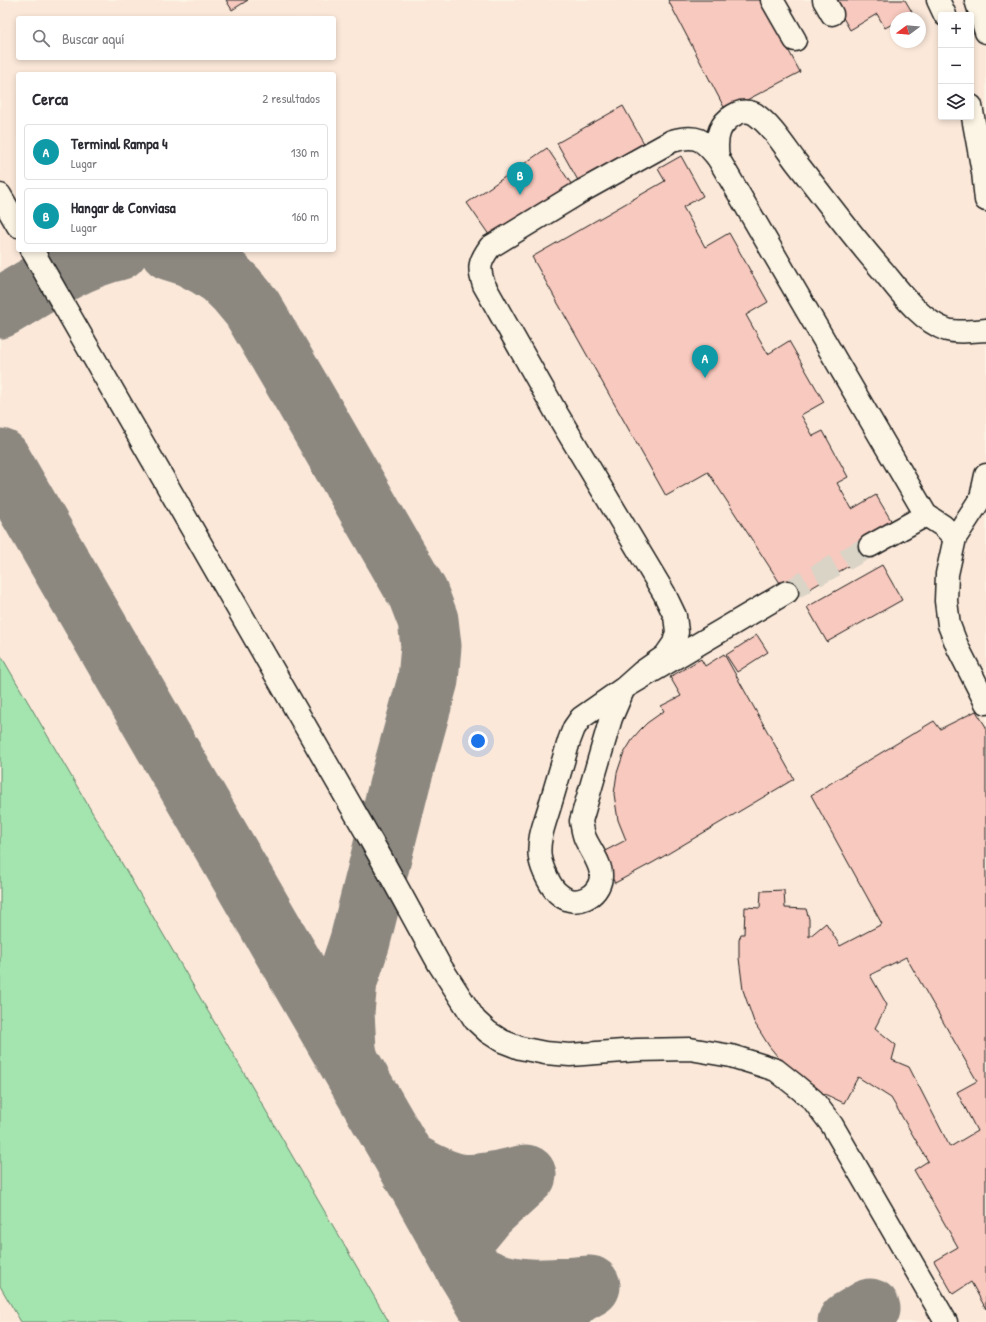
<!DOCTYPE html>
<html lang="es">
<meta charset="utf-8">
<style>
body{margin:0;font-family:"Patrick Hand",sans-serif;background:#f7f7f7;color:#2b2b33}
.controls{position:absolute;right:12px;top:12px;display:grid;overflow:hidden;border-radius:4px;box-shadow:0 2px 6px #0003}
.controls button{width:36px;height:36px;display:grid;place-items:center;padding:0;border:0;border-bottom:1px solid #e1e1e2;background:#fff;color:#2b2b33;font:20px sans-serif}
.compass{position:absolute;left:890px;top:12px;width:36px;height:36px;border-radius:50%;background:#fff;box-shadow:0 2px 6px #0003;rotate:254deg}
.you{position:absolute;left:478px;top:741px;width:14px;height:14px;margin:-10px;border:3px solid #fff;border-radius:50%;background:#1a73e8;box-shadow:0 0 0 6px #1a73e833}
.badge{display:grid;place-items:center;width:26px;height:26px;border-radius:50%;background:#0f766e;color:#fff;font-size:13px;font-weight:700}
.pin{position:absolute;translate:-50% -33px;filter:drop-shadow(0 1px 2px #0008)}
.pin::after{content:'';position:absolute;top:21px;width:14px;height:12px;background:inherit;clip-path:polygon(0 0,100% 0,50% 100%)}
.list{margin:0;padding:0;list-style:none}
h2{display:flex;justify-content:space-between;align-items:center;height:52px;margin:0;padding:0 16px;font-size:17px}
h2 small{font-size:13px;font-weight:400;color:#7c7c81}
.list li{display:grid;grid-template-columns:26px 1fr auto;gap:12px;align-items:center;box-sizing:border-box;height:56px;margin:0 8px 8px;padding:0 8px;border:1px solid #e1e1e2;border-radius:4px}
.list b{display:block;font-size:15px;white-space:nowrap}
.list p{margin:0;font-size:13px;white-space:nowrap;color:#7c7c81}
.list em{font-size:13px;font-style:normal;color:#7c7c81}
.icon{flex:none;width:22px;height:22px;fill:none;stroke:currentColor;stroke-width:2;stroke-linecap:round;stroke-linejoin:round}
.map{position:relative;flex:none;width:986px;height:1322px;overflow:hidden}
.search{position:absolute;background:#fff;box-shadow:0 2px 6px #0003;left:16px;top:16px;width:320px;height:44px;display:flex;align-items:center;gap:10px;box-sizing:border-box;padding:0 14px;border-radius:4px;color:#7c7c81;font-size:15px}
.panel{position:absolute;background:#fff;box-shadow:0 2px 6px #0003;left:16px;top:72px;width:320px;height:180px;border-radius:4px}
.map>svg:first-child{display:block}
</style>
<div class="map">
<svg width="986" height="1322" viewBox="0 0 986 1322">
<rect width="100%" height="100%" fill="#fcf5e5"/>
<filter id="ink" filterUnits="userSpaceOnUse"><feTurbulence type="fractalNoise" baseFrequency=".025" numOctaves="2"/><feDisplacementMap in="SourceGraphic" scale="8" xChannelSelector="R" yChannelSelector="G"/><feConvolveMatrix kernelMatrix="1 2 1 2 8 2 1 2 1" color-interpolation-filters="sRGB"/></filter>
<g filter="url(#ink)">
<path fill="#fbe8d9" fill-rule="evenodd" d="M0 0H986V1322H0ZM941 15H971V117H941ZM18 18H334V58H18ZM896 18H920V42H896ZM18 74H334V250H18Z"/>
<path fill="#a4e5af" stroke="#608066" d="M0 654 389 1322H21L0 1286Z"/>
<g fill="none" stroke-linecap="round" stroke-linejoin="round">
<g stroke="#8c8880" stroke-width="61">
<path d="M170 250 189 256 206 265 223 276 237 290 252 308 296 383 418 594 428 620 431 646 428 680 400 782 360 941 347 981 344 1012 346 1049 348 1059"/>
<path d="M0 308C36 287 77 259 118 250"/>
<path d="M0 459 406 1161 467 1270 498 1322"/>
<path d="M406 1161C423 1170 442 1182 461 1184 482 1186 505 1180 526 1175L487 1211 464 1239 462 1252 467 1270C477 1275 487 1281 498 1284 527 1293 560 1288 590 1286L574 1295 549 1322"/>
<path d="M848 1322 870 1309"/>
</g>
</g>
<g fill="#f8c9be" stroke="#1c1c1c" fill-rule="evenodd">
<path d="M226 0H248L232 10Z"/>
<path d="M668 0H762L800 72 726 111Z"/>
<path d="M833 0H905L912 12 902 18H896V22L885 28 877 14 850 30Z"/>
<path d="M623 106 646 147 580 184 557 143Z"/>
<path d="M547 148 574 188 494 242 467 203Z"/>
<path d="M681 156 703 196 683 207 705 247 729 233 768 302 746 315 768 354 789 341 824 402 801 415 813 436 823 431 848 477 837 483 852 509 876 495 892 522 874 551 791 600 708 472 666 496 532 257 665 181 658 169Z"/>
<path d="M882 565 902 600 827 642 807 607Z"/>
<path d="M757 635 768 652 737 672 726 655Z"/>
<path d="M724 654 794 779 654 862 615 883 599 854 626 840 618 820 614 794 617 773 623 755 634 737 640 730 647 723 664 711 661 706 681 696 670 677 701 659 705 666Z"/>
<path d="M976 711 986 727V1309L971 1282 953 1294 934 1261 958 1247 914 1170 928 1161 891 1098 858 1077 844 1103 818 1091 786 1067 769 1046 754 1022 743 990 739 958V940L741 934H744L745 907 760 908 761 891 784 890 785 908 806 909 809 919V937L826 923 840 946 882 924 811 795 934 721 940 729ZM906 957 977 1081 957 1092 977 1131 950 1147 909 1067 892 1060 896 1045 875 1028 887 1005 870 975Z"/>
</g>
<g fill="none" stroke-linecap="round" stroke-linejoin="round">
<path stroke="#dad4c7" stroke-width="22" stroke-dasharray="22 11" stroke-linecap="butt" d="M787 592 870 546"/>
<g stroke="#1c1c1c" stroke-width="25">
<g id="minor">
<path d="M772 0 795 40"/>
<path d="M824 0 832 14"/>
<path d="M938 0 945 15"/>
<path d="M976 0 986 32"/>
<path d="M971 106 983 172 986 200"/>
<path d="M718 158C715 138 718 122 738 113 743 111 750 111 755 114 772 126 784 146 796 162 825 199 852 236 883 271 900 292 921 321 947 330 958 333 974 331 986 330"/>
<path d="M0 195 18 226"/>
<path d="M32 250 381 858 439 964 475 1020 488 1032 502 1041 520 1048 545 1053 570 1055 637 1050 690 1049 731 1056 754 1063 776 1070 795 1085 813 1100 832 1125 946 1322"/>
<path d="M986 475 981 498 955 538 947 574 946 601 949 625 958 648 986 703"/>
<path d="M870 546 926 515"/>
<path d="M787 592 624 688 581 718 574 728 569 741C563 761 557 781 551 802 546 820 537 839 540 858 542 869 551 889 560 895 575 908 599 897 601 877 602 864 590 850 585 838 583 833 582 826 581 821L611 718 624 688 642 672 665 656 674 643 677 632 675 616 664 593 557 414 484 285C478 268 479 262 490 247L582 191 672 141C697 134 703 139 718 158L926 515 943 526 955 538"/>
</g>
</g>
<use href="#minor" stroke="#fcf5e5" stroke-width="22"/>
</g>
</g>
</svg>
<div class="controls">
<button>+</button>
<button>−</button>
<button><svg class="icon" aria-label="layers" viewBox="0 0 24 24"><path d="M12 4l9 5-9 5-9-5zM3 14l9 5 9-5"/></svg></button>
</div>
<svg class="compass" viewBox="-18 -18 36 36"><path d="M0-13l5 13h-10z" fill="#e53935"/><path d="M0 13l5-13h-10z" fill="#7c7c81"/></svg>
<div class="you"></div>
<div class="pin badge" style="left:705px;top:378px;background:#0f9aa8">A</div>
<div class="pin badge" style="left:520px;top:195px;background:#0f9aa8">B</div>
<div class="search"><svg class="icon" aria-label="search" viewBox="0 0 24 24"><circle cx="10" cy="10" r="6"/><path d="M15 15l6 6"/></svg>Buscar aquí</div>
<section class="panel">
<h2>Cerca<small>2 resultados</small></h2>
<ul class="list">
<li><span class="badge" style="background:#0f9aa8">A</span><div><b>Terminal Rampa 4</b><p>Lugar</p></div><em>130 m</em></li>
<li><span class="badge" style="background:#0f9aa8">B</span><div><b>Hangar de Conviasa</b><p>Lugar</p></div><em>160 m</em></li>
</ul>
</section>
</div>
